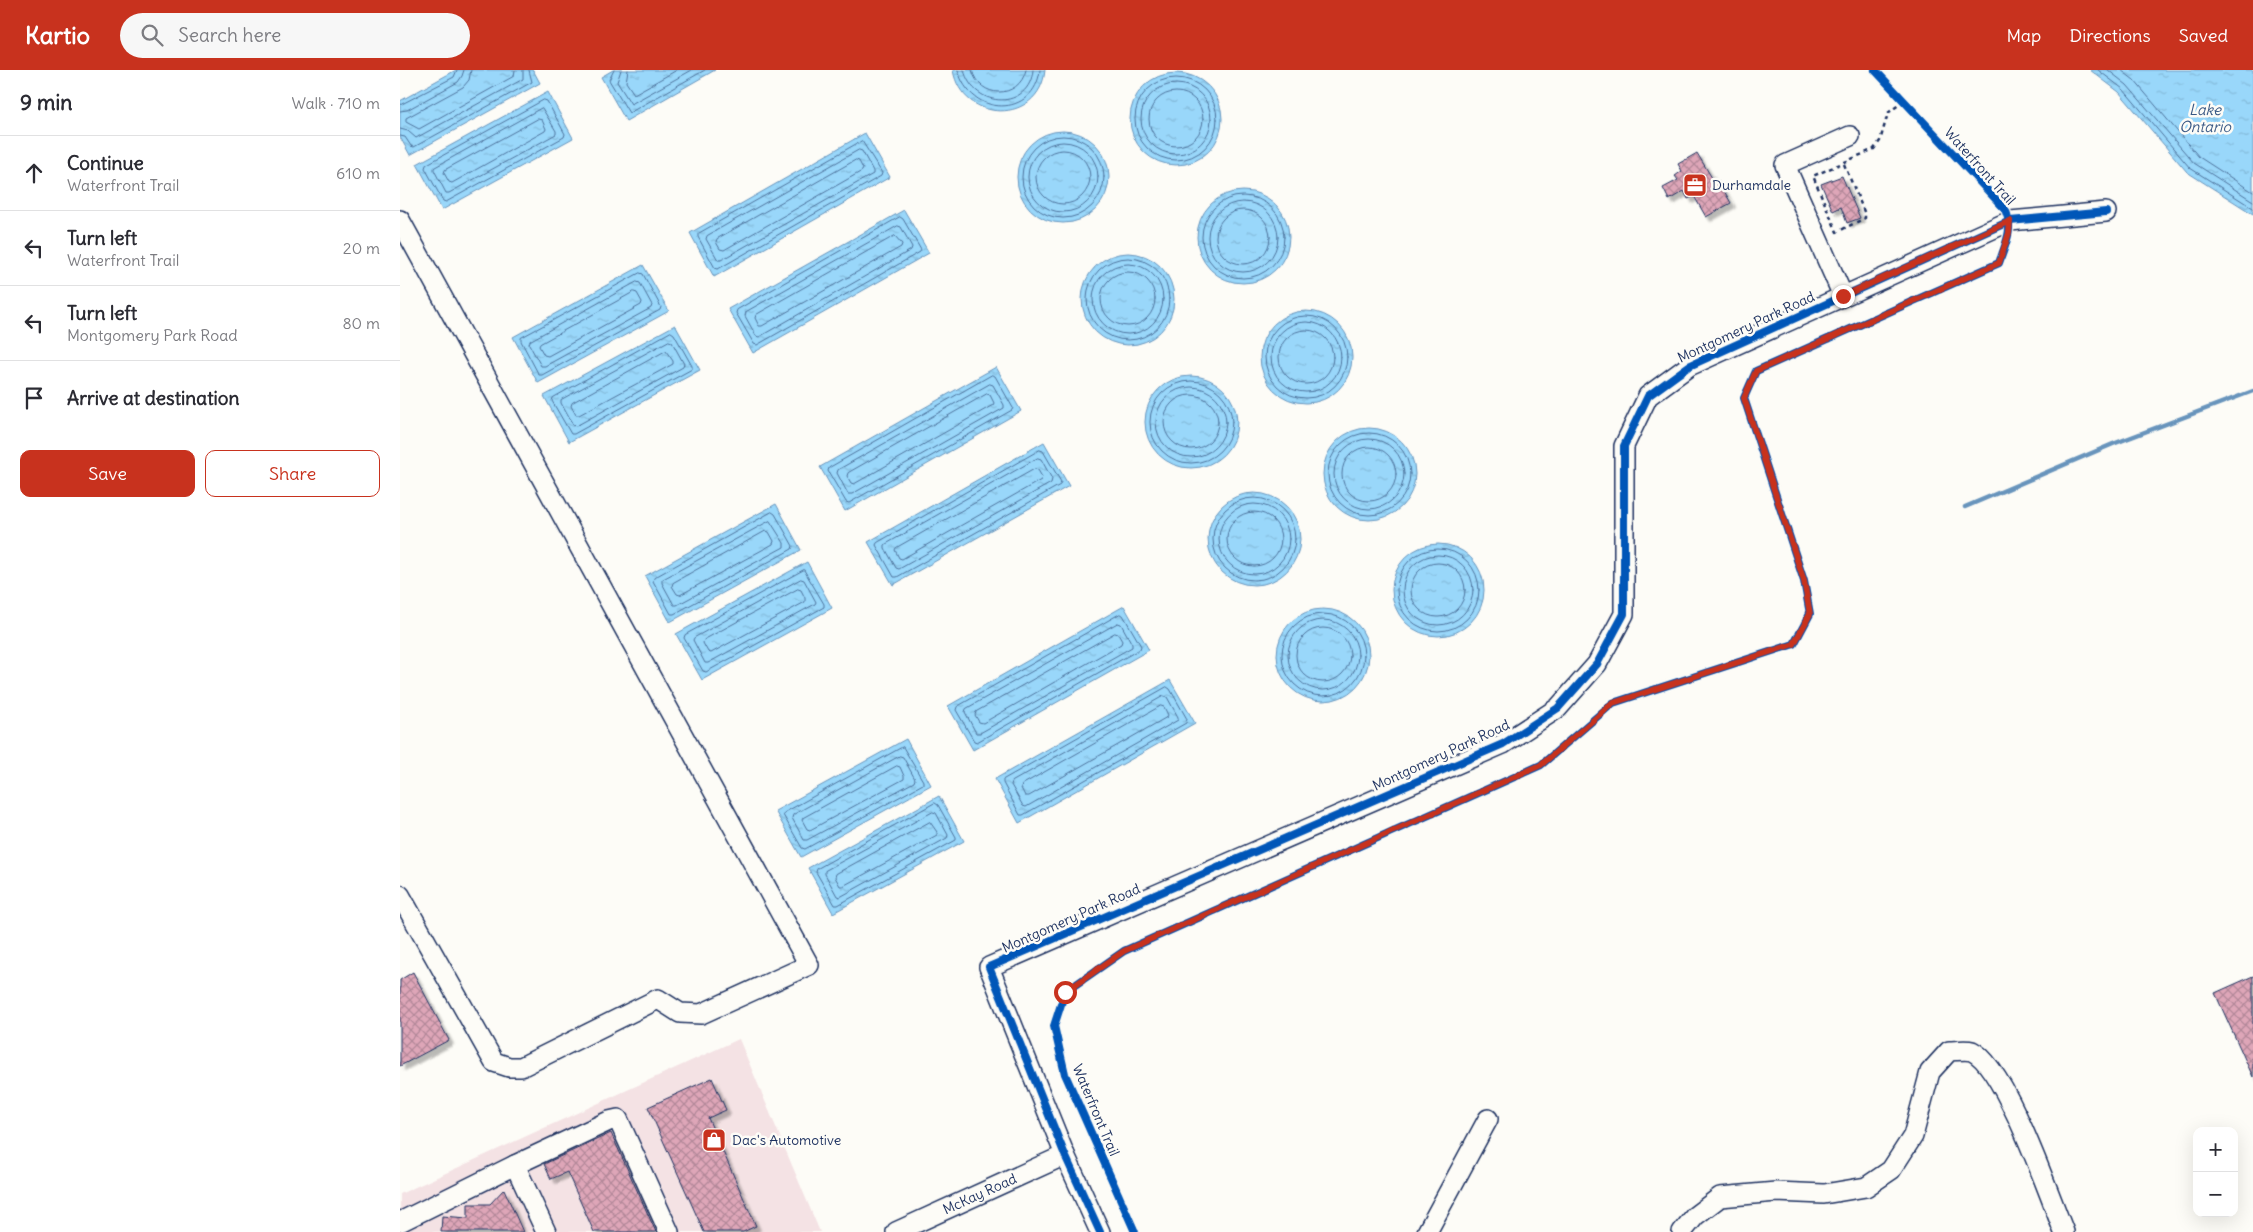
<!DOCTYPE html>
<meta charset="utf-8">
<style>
body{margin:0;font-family:Delius,sans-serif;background:#f7f7f7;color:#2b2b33}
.controls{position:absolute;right:15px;bottom:15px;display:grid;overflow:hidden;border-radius:10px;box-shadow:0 5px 20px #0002}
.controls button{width:45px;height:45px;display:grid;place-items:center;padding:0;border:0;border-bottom:1px solid #e1e1e2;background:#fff;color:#2b2b33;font:25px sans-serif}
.stop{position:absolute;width:15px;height:15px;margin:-11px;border:4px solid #c8321e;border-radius:50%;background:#fff}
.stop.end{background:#c8321e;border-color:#fff;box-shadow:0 1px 5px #0008}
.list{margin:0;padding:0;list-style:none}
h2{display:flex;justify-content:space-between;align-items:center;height:65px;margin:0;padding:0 20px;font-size:21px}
h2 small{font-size:16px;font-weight:400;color:#7c7c81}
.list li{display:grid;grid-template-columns:32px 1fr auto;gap:15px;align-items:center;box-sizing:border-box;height:75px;padding:0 20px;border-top:1px solid #e1e1e2}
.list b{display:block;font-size:19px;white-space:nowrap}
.list p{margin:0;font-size:16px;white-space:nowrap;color:#7c7c81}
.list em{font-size:16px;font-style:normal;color:#7c7c81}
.actions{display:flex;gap:10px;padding:15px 20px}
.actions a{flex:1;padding:11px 0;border:1px solid #c8321e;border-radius:10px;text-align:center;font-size:18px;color:#c8321e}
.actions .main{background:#c8321e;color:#fff}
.icon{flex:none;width:28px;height:28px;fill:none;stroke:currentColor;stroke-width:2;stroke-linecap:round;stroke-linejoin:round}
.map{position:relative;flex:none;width:1853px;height:1162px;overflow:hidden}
header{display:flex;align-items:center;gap:30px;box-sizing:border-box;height:70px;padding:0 25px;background:#c8321e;color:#fff}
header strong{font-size:24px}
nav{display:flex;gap:28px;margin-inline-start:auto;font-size:18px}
.search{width:350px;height:45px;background:#f7f7f7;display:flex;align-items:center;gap:12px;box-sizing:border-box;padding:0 18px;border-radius:28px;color:#7c7c81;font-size:19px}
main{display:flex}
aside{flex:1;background:#fff}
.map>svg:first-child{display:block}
</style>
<header>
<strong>Kartio</strong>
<div class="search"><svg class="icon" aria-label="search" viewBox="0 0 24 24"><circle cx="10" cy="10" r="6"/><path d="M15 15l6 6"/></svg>Search here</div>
<nav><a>Map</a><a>Directions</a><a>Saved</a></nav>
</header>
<main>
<aside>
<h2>9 min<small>Walk · 710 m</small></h2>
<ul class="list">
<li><svg class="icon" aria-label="ahead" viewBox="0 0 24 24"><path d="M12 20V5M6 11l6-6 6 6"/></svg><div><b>Continue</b><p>Waterfront Trail</p></div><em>610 m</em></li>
<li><svg class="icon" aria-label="left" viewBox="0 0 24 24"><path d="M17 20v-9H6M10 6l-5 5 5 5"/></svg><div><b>Turn left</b><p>Waterfront Trail</p></div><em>20 m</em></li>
<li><svg class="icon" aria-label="left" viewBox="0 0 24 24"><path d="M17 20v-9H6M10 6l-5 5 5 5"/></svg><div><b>Turn left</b><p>Montgomery Park Road</p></div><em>80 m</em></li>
<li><svg class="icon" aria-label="arrive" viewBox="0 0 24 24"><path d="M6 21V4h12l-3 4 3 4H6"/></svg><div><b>Arrive at destination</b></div></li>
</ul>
<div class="actions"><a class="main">Save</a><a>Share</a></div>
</aside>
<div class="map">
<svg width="1853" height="1162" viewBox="0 0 1853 1162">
<defs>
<pattern id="water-ripples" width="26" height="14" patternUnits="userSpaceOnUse" patternTransform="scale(1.25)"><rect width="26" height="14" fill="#99d7fa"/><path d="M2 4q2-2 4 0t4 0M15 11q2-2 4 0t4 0" fill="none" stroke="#83b9d9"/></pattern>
<pattern id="building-cross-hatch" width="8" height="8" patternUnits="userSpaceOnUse" patternTransform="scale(1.25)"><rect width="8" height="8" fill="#dea6b8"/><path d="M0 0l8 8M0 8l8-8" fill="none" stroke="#b38899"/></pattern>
<filter id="shadow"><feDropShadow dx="4.5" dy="4.5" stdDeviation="1" flood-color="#0004"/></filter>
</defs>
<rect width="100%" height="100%" fill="#fdfcf7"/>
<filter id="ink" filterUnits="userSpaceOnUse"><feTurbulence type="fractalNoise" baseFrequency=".02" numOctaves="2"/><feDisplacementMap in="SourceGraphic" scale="10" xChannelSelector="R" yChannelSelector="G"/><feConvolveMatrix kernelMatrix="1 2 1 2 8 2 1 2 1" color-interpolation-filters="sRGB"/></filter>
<g filter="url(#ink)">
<path fill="#f4e2e4" d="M339 969 420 1162H0V1124Z"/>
<g fill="url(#water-ripples)" stroke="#6794bc">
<path d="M56 0H133L140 13 10 85 0 67V31Z"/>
<path d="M213 0H315L226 51 201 7Z"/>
<path d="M553 0H645C640 55 562 54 553 0Z"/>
<path d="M1690 0H1853V144L1787 102 1719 22Z"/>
<circle cx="776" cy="49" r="46"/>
<path d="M148 22 173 68 42 140 17 94Z"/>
<circle cx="663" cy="107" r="46"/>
<path d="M465 63 490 107 314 207 290 163Z"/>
<circle cx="843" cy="167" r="46"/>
<path d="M504 140 529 183 353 283 328 239Z"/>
<circle cx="728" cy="229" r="46"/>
<path d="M243 195 269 241 138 313 113 267Z"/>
<circle cx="906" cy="287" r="46"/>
<path d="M275 255 300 300 169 372 144 326Z"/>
<path d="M596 297 621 341 445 441 420 397Z"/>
<circle cx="791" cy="352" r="46"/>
<circle cx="969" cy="404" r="46"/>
<path d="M644 372 669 416 493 515 468 472Z"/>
<circle cx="854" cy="469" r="46"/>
<path d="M376 434 401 480 270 552 245 506Z"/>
<circle cx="1038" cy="520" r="46"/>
<path d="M407 492 432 538 302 610 276 564Z"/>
<path d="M724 536 749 580 573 680 548 636Z"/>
<circle cx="923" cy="585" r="46"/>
<path d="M770 610 795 653 619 753 595 709Z"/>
<path d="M506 669 531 715 401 787 375 741Z"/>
<path d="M539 726 564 771 433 843 408 798Z"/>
</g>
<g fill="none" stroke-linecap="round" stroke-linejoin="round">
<g stroke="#4d729c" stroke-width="1">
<path d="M71 0 69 10 63 17 6 48V52L19 59 114 6 115 0"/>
<path d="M214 0 209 10 229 43 305 0"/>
<path d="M221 0 217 12 231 34 292 0"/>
<path d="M228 0 226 12 234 24 277 0"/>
<path d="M558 0C570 48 635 48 640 0"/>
<path d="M564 0C574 40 630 40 633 0"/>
<path d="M572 0C579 29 619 30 626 0"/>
<path d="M1698 0 1723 19 1790 98 1853 138"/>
<path d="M1708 0 1727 15 1794 93 1853 131"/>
<path d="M1721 0 1734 10 1799 87 1853 122"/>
<circle cx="776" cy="49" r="41"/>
<circle cx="776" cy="49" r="35"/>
<circle cx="776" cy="49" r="27"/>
<path d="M144 30 147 31 165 64 164 67 46 132 43 131 25 98 26 95Z"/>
<path d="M0 35 54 7 57 0"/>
<path d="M142 38 156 61V64L49 123H46L34 100V98Z"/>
<path d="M0 41 7 40 58 12 62 6 64 0"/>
<path d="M138 49 142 50 146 59 145 61 52 113 49 112 44 103 45 100Z"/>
<path d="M0 59 8 61 16 68 123 9V0"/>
<circle cx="663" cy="107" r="41"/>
<path d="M0 66 5 67 11 76 14 77 132 12 129 0"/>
<path d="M462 71 482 103 481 106 318 199 315 198 298 167V164Z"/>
<circle cx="663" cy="107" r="35"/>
<circle cx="663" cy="107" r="27"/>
<path d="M459 80 462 81 473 101V104L321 190H318L306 169 307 166Z"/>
<path d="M456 90 459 91 463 99 462 101 324 180 320 179 316 172 317 169Z"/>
<circle cx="843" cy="167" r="41"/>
<circle cx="843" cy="167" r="35"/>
<circle cx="843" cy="167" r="27"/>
<path d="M500 147 503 149 521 180 520 182 357 275 354 274 336 243 337 240Z"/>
<path d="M498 156 501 157 512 177 511 180 359 267 356 266 345 246 346 242Z"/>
<path d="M495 166 502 174 501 177 362 256H359L355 248 356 245Z"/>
<circle cx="728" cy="229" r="41"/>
<circle cx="728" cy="229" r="35"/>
<circle cx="728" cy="229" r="27"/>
<path d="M240 203 243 204 261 237 260 240 142 305H139L121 271V268Z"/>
<path d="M237 212 240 213 252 235 251 238 145 296H141L129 274 130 271Z"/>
<path d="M234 222 237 223 242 232 241 235 148 286 144 285 139 276 140 274Z"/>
<circle cx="906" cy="287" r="41"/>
<circle cx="906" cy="287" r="35"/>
<circle cx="906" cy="287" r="27"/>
<path d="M271 262 274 264 292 296V299L174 364H171L152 331 153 328Z"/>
<path d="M269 271 272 272 284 294 283 297 176 356 173 355 161 333V330Z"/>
<path d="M266 281 273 291V294L179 345H176L171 336 172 333Z"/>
<path d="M592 305 595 306 613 338 612 340 449 433 446 432 428 401 429 398Z"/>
<circle cx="791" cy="352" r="41"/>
<path d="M590 314 593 315 604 335V338L452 424H448L437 403 438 400Z"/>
<circle cx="791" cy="352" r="35"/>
<path d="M587 324 590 325 594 333 593 335 454 414 451 413 447 406 448 403Z"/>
<circle cx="791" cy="352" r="27"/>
<circle cx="969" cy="404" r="41"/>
<circle cx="969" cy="404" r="35"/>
<circle cx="969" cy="404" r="27"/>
<path d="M640 380 643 381 661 412 660 415 497 507H494L476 475 477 473Z"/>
<path d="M638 388 641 389 652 409 651 413 499 499 496 498 485 478V475Z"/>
<path d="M635 399 638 400 642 407 641 410 502 489 499 488 495 480 496 478Z"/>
<circle cx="854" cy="469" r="41"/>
<circle cx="854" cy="469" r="35"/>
<circle cx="854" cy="469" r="27"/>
<path d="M372 442 375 444 393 476 392 479 274 544H271L253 511 254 508Z"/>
<path d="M370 451 384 473V477L277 535H274L262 513V510Z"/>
<path d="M366 461 369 462 374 471 373 474 280 525 277 524 272 516 273 513Z"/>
<circle cx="1038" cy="520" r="41"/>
<circle cx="1038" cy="520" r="35"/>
<circle cx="1038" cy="520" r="27"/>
<path d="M404 500 424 534V537L306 602 303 601 284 568 285 565Z"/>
<path d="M401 509 404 510 416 532 415 534 308 593H305L293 570 294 568Z"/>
<path d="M398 519 401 520 405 528V532L311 583 308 582 303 573 304 570Z"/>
<circle cx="923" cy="585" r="41"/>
<path d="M720 544 723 545 741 576 740 579 577 672 574 671 556 640 557 637Z"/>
<circle cx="923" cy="585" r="35"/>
<path d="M718 553 721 554 732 574V577L580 663H576L565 642 566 639Z"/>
<circle cx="923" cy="585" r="27"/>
<path d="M715 563 718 564 722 571 721 574 583 653 579 652 575 645 576 642Z"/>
<path d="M767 617 770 619 787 649 786 653 623 745H620L603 713V710Z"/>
<path d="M764 626 767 627 778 647V650L626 737 623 736 611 715 612 712Z"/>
<path d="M761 636 764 637 768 645 767 647 629 726H625L621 718 622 715Z"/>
<path d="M503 677 523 711V714L405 779 402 778 383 745 384 743Z"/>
<path d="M500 686 503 687 515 709 514 712 407 770H404L392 748 393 745Z"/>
<path d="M497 696 500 697 504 706V709L410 760 407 759 402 750 403 748Z"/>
<path d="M535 733 538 735 556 767V770L438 835H435L416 802 417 799Z"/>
<path d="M533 742 536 743 548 765 547 768 440 827 437 826 425 804V801Z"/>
<path d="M530 752 537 762V765L443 816H440L435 807 436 804Z"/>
</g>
<path stroke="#6794bc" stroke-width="4.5" d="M1565 437 1713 374 1853 321"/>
</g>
<g fill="url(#building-cross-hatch)" stroke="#1b2f5e" filter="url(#shadow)">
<path d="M1297 83 1315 113 1318 110 1331 133 1306 147 1294 126 1288 129 1284 121 1269 130 1263 118 1278 110 1275 106 1282 101 1278 94Z"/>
<path d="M1442 106 1460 148 1447 153 1441 137 1433 141 1421 114Z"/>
<path d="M13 902 49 970 0 996V910Z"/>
<path d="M1853 906V1007L1815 923Z"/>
<path d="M312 1008 326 1040 308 1048 356 1156 343 1162H304L248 1037Z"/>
<path d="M211 1063 256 1162H194L167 1102 151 1109 144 1094Z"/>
<path d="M104 1119 123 1162H41L42 1146 68 1148V1134H90Z"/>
</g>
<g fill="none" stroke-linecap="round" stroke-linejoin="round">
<g stroke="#1b2f5e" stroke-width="22">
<g id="minor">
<path d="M0 150 409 895 301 944 280 943 258 929 121 997H109L94 992 0 825"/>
<path d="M1443 226 1385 95 1450 66"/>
<path d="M0 1152 115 1095"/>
<path d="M146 1162 115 1095 209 1051 218 1049 269 1162"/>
<path id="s1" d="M496 1162 665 1085"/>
<path d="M700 1162 665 1085 589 897 1103 674 1158 638 1197 594 1224 544V376L1248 326 1289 296 1610 151 1706 142"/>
<path d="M1027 1162 1088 1049"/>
<path d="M1282 1162 1295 1146 1320 1127 1376 1122 1424 1124 1466 1117 1491 1100 1513 1066 1530 1002 1549 981C1555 981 1566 979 1572 981 1605 996 1649 1125 1664 1162"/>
</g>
</g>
<path stroke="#1b2f5e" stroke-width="2.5" stroke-dasharray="4 4" stroke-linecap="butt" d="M1444 94 1465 144V148L1437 162 1413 106 1474 79 1480 71 1488 43 1504 31"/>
<use href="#minor" stroke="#fdfcf7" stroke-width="19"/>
<g stroke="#fdfcf7" stroke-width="11">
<g id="cycleway">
<path d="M700 1162 665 1085 589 897 1103 674 1158 638 1197 594 1224 544V376L1248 326 1289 296 1610 151 1706 142"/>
<path d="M735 1162 665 1004 654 956 665 922 724 881 1141 695 1213 633 1394 574 1410 544 1404 511 1344 328 1356 301 1599 193C1606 173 1614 159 1605 139L1475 0"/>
</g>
</g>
<use href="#cycleway" stroke="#0057b8" stroke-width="8"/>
</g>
</g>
<g fill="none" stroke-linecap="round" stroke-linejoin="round" filter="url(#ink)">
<path stroke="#c8321e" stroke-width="6" d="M665 922 724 881 1141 695 1213 633 1394 574 1410 544 1404 511 1344 328 1356 301 1599 193 1609 163 1610 151 1443 226"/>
</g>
<defs>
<g id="office-square" transform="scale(1.25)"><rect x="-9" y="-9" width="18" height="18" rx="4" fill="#c8321e" stroke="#fdfcf7"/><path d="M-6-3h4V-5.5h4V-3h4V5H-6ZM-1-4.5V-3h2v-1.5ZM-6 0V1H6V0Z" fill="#fff"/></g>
<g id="shop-square" transform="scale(1.25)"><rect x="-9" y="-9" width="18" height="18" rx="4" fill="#c8321e" stroke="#fdfcf7"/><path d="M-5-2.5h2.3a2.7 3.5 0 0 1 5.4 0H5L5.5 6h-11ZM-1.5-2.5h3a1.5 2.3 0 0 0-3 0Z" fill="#fff"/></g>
</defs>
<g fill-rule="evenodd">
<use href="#office-square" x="1295" y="115"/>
<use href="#shop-square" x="314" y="1070"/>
</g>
<g text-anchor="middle" stroke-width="5" stroke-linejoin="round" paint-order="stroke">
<g font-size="14" fill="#1b2f5e" stroke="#fdfcf7">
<text transform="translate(1580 96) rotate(48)" y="5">Waterfront Trail</text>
<text transform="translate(1346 257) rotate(-25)" y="5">Montgomery Park Road</text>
<text transform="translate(1041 685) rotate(-25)" y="5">Montgomery Park Road</text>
<text transform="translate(671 848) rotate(-24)" y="5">Montgomery Park Road</text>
<text transform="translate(696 1040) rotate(67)" y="5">Waterfront Trail</text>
<text dy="5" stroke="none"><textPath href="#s1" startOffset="92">McKay Road</textPath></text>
</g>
<g font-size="14" fill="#1b2f5e" stroke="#fdfcf7" text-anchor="start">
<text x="1312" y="120">Durhamdale</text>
<text x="332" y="1075">Dac's Automotive</text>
</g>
<g font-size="15" font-style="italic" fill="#3a5985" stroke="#fdfcf7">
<text x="1805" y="45">Lake<tspan x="1805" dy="17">Ontario</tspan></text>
</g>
</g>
</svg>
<div class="controls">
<button>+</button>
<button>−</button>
</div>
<div class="stop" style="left:665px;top:922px"></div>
<div class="stop end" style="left:1443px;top:226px"></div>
</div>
</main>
